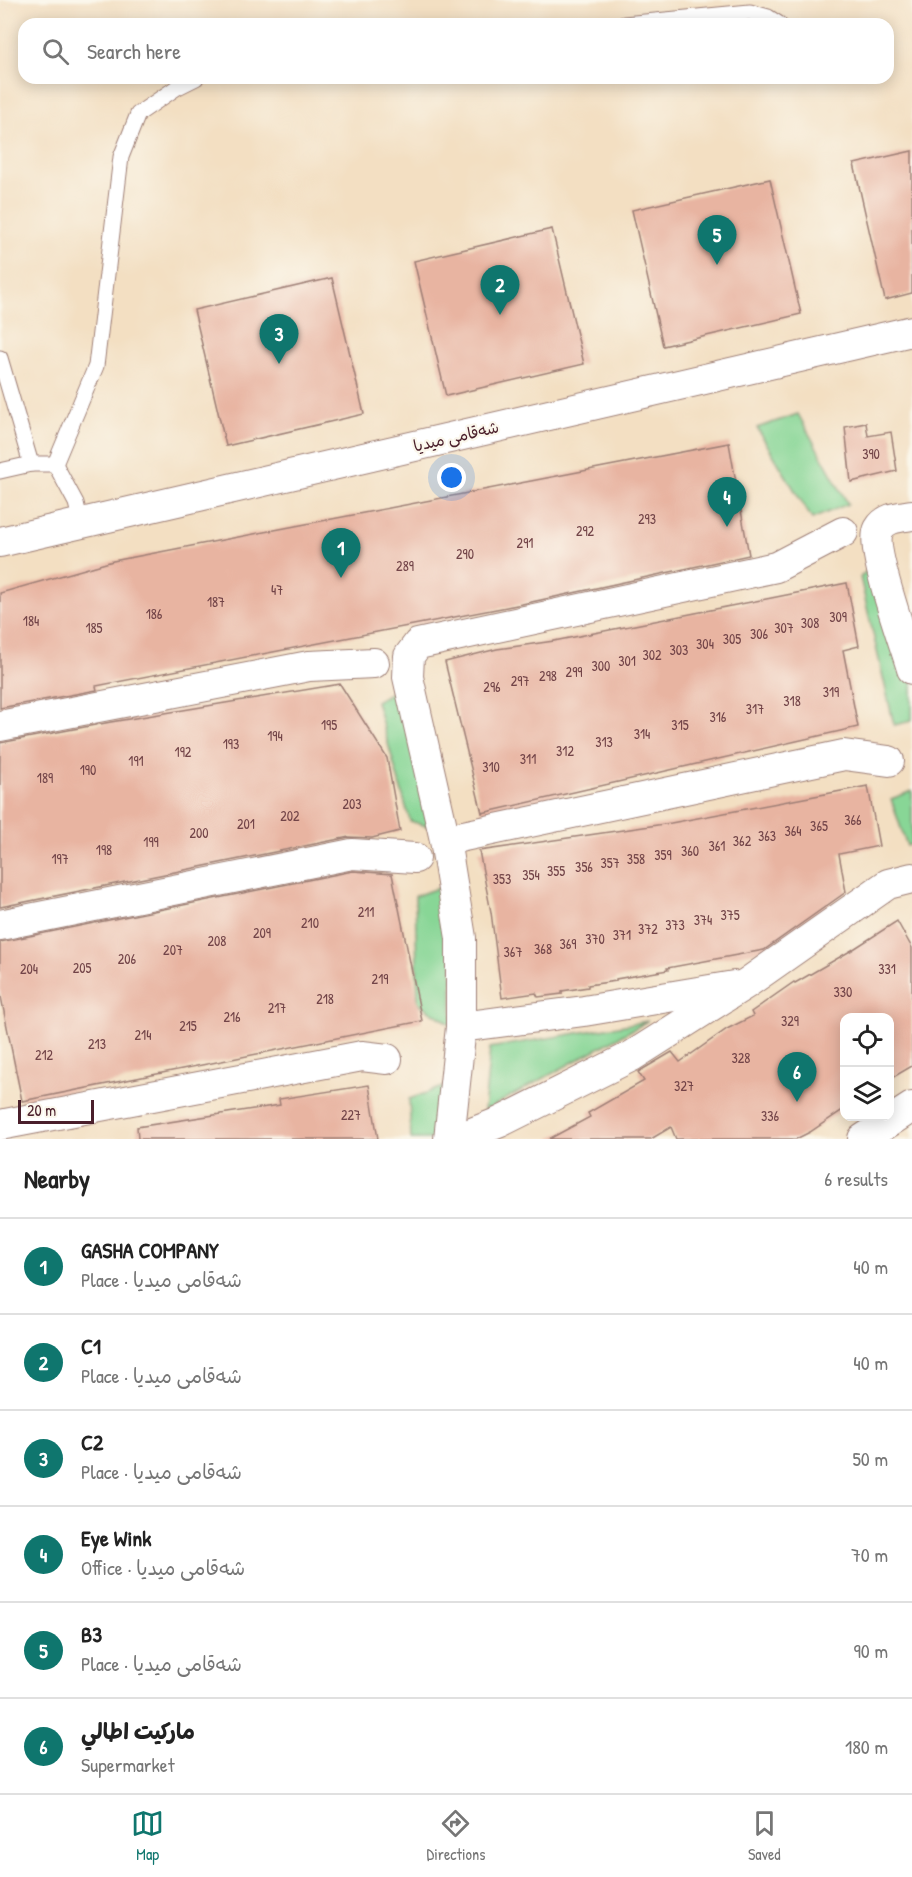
<!DOCTYPE html>
<meta charset="utf-8">
<style>
body{margin:0;font-family:"Patrick Hand","Playpen Sans Arabic",sans-serif;background:#f2f2f2;color:#222}
.controls{position:absolute;right:18px;bottom:18px;display:grid;overflow:hidden;border-radius:12px;box-shadow:0 3px 15px #0003}
.controls button{width:54px;height:54px;display:grid;place-items:center;padding:0;border:0;border-bottom:2px solid #e0e0e0;background:#fff;color:#222;font:30px sans-serif}
.scale{position:absolute;left:18px;bottom:15px;width:76px;box-sizing:border-box;padding-left:6px;border:3px solid #4a1f2b;border-top:0;font-size:16px;line-height:21px;white-space:nowrap;color:#4a1f2b;-webkit-text-stroke:4px #fbf7ec;paint-order:stroke}
.you{position:absolute;left:452px;top:478px;width:21px;height:21px;margin:-15px;border:4px solid #fff;border-radius:50%;background:#1a73e8;box-shadow:0 0 0 9px #1a73e833}
.badge{display:grid;place-items:center;width:39px;height:39px;border-radius:50%;background:#0f766e;color:#fff;font-size:20px;font-weight:700}
.pin{position:absolute;translate:-50% -50px;filter:drop-shadow(0 2px 3px #0008)}
.pin::after{content:'';position:absolute;top:32px;width:21px;height:18px;background:inherit;clip-path:polygon(0 0,100% 0,50% 100%)}
.list{margin:0;padding:0;list-style:none}
h2{display:flex;justify-content:space-between;align-items:center;height:78px;margin:0;padding:0 24px;font-size:26px}
h2 small{font-size:20px;font-weight:400;color:#767676}
.list li{display:grid;grid-template-columns:39px 1fr auto;gap:18px;align-items:center;box-sizing:border-box;height:96px;padding:0 24px;border-top:2px solid #e0e0e0}
.list b{display:block;font-size:22px;white-space:nowrap}
.list p{margin:0;font-size:20px;white-space:nowrap;color:#767676}
.list em{font-size:20px;font-style:normal;color:#767676}
.icon{flex:none;width:33px;height:33px;fill:none;stroke:currentColor;stroke-width:2;stroke-linecap:round;stroke-linejoin:round}
.map{position:relative;flex:none;width:912px;height:1139px;overflow:hidden}
.search{position:absolute;background:#fff;box-shadow:0 3px 15px #0003;left:18px;right:18px;top:18px;height:66px;display:flex;align-items:center;gap:15px;box-sizing:border-box;padding:0 21px;border-radius:18px;color:#767676;font-size:22px}
.sheet{height:654px;background:#fff}
nav{display:flex;justify-content:space-around;align-items:center;box-sizing:border-box;height:84px;border-top:2px solid #e0e0e0;background:#fff;font-size:16px;color:#767676}
nav a{display:grid;justify-items:center;gap:3px}
nav .on{color:#0f766e}
.map>svg:first-child{display:block}
</style>
<div class="map">
<svg width="912" height="1139" viewBox="0 0 912 1139">
<rect width="100%" height="100%" fill="#fbf7ec"/>
<filter id="ink" filterUnits="userSpaceOnUse"><feTurbulence type="fractalNoise" baseFrequency=".0167" numOctaves="2"/><feDisplacementMap in="SourceGraphic" scale="12" xChannelSelector="R" yChannelSelector="G"/><feConvolveMatrix kernelMatrix="1 2 1 2 8 2 1 2 1" color-interpolation-filters="sRGB"/></filter>
<filter id="wash" filterUnits="userSpaceOnUse"><feTurbulence type="fractalNoise" baseFrequency=".008" numOctaves="4" result="noise"/><feDisplacementMap in="SourceGraphic" scale="24" xChannelSelector="R" yChannelSelector="G"/><feGaussianBlur stdDeviation="1.35" result="paint"/><feColorMatrix in="noise" values="0 0 0 0 0 0 0 0 0 0 0 0 0 0 0 0 0 1.4 0 .05"/><feComposite in="paint" operator="in"/></filter>
<g filter="url(#wash)">
<rect width="100%" height="100%" fill="#f3dfc2"/>
<g fill="#88d696" stroke="#697a60" stroke-width="1.5">
<path d="M798 414 848 504 812 519 757 428Z"/>
<path d="M876 562 912 674V721L894 725 860 577Z"/>
<path d="M405 684 449 833 410 821 376 701Z"/>
<path d="M912 791V844L907 846 891 799Z"/>
<path d="M452 883V1025L418 1003 415 896Z"/>
<path d="M648 1021 484 1111 490 1048Z"/>
<path d="M446 1086 444 1139H411L409 1099Z"/>
</g>
<g id="blocks">
<g fill="#e8b4a1">
<path d="M912 151V293L885 300 854 164Z"/>
<path d="M770 179 801 314 663 346 632 210Z"/>
<path d="M552 229 584 364 446 396 414 261Z"/>
<path d="M332 278 364 414 226 446 194 310Z"/>
<path d="M866 423 868 436 891 432 897 471 851 482 845 427Z"/>
<path d="M729 443 749 555 522 604 96 686 97 690 0 708V593L113 561Z"/>
<path d="M847 583 859 646 843 650 858 727 482 813 445 662 497 649 554 641Z"/>
<path d="M340 684 387 758 400 831 372 838 349 837 0 907V743L111 722Z"/>
<path d="M868 786 879 846 839 854 846 892 764 950 667 968 668 970 616 979V981L588 985V987L562 991V994L538 997 536 993 502 998 491 912 479 851 671 823Z"/>
<path d="M353 871 392 874 422 1021 22 1101 0 992V942Z"/>
<path d="M897 921 912 948V1066L890 1079V1017H844V1109L810 1132 796 1139H676L671 1127 651 1139H549L590 1117 588 1113 644 1081 638 1072 672 1052 680 1062 727 1029 753 1016 751 1012 794 982 795 983 852 950Z"/>
<path d="M369 1085 378 1139H138L137 1127 280 1105 279 1099Z"/>
</g>
</g>
</g>
<g filter="url(#ink)">
<use href="#blocks" fill-opacity="0" stroke="#9e7f76" stroke-width="1.5"/>
<g fill="none" stroke-linecap="round" stroke-linejoin="round">
<g stroke="#9e7f76" stroke-width="17">
<g id="service">
<path d="M624 24 750 12 768 17 779 24"/>
<path d="M0 358 31 464"/>
<path d="M55 464 96 366 121 157 138 114 176 88 196 78"/>
<path d="M0 471 31 464H55L76 503 81 523"/>
</g>
</g>
<g stroke="#9e7f76" stroke-width="32">
<g id="minor">
<path d="M912 515C900 517 886 517 879 529 869 548 905 644 912 669"/>
<path d="M0 542 912 331"/>
<path d="M0 726 309 666 374 663"/>
<path d="M445 840 844 755 889 761"/>
<path d="M0 925 352 854 415 858"/>
<path d="M461 1027 584 1011 734 986"/>
<path d="M0 1125 362 1056 387 1059"/>
<path d="M449 1139 461 1027V938L445 840 408 677 409 656 418 644 776 567 843 532"/>
<path d="M457 1139 500 1122 632 1056 747 983 888 884 912 878"/>
<path d="M863 1139 912 1107"/>
</g>
</g>
<use href="#service" stroke="#fff" stroke-width="15"/>
<use href="#minor" stroke="#fff" stroke-width="30"/>
</g>
</g>
<g text-anchor="middle" stroke-width="4.5" stroke-linejoin="round" paint-order="stroke">
<g font-size="14" fill="#724448">
<text x="871" y="459">390</text>
<text x="647" y="524">293</text>
<text x="585" y="536">292</text>
<text x="525" y="548">291</text>
<text x="465" y="559">290</text>
<text x="405" y="571">289</text>
<text x="277" y="595">47</text>
<text x="216" y="607">187</text>
<text x="154" y="619">186</text>
<text x="838" y="622">309</text>
<text x="31" y="626">184</text>
<text x="810" y="628">308</text>
<text x="94" y="633">185</text>
<text x="784" y="633">307</text>
<text x="759" y="639">306</text>
<text x="732" y="644">305</text>
<text x="705" y="649">304</text>
<text x="679" y="655">303</text>
<text x="652" y="660">302</text>
<text x="627" y="666">301</text>
<text x="601" y="671">300</text>
<text x="574" y="677">299</text>
<text x="548" y="681">298</text>
<text x="520" y="686">297</text>
<text x="492" y="692">296</text>
<text x="831" y="697">319</text>
<text x="792" y="706">318</text>
<text x="755" y="714">317</text>
<text x="718" y="722">316</text>
<text x="329" y="730">195</text>
<text x="680" y="730">315</text>
<text x="642" y="739">314</text>
<text x="275" y="741">194</text>
<text x="604" y="747">313</text>
<text x="231" y="749">193</text>
<text x="565" y="756">312</text>
<text x="183" y="757">192</text>
<text x="528" y="764">311</text>
<text x="136" y="766">191</text>
<text x="491" y="772">310</text>
<text x="88" y="775">190</text>
<text x="45" y="783">189</text>
<text x="352" y="809">203</text>
<text x="290" y="821">202</text>
<text x="853" y="825">366</text>
<text x="246" y="829">201</text>
<text x="819" y="831">365</text>
<text x="793" y="836">364</text>
<text x="199" y="838">200</text>
<text x="767" y="841">363</text>
<text x="742" y="846">362</text>
<text x="151" y="847">199</text>
<text x="717" y="851">361</text>
<text x="104" y="855">198</text>
<text x="690" y="856">360</text>
<text x="663" y="860">359</text>
<text x="60" y="864">197</text>
<text x="636" y="864">358</text>
<text x="610" y="868">357</text>
<text x="584" y="872">356</text>
<text x="556" y="876">355</text>
<text x="531" y="880">354</text>
<text x="502" y="884">353</text>
<text x="366" y="917">211</text>
<text x="730" y="920">375</text>
<text x="703" y="925">374</text>
<text x="310" y="928">210</text>
<text x="675" y="930">373</text>
<text x="648" y="934">372</text>
<text x="262" y="938">209</text>
<text x="622" y="940">371</text>
<text x="595" y="944">370</text>
<text x="217" y="946">208</text>
<text x="568" y="949">369</text>
<text x="543" y="954">368</text>
<text x="173" y="955">207</text>
<text x="513" y="957">367</text>
<text x="127" y="964">206</text>
<text x="82" y="973">205</text>
<text x="29" y="974">204</text>
<text x="887" y="974">331</text>
<text x="380" y="984">219</text>
<text x="843" y="997">330</text>
<text x="325" y="1004">218</text>
<text x="277" y="1013">217</text>
<text x="232" y="1022">216</text>
<text x="790" y="1026">329</text>
<text x="188" y="1031">215</text>
<text x="143" y="1040">214</text>
<text x="97" y="1049">213</text>
<text x="44" y="1060">212</text>
<text x="741" y="1063">328</text>
<text x="684" y="1091">327</text>
<text x="351" y="1120">227</text>
<text x="770" y="1121">336</text>
</g>
<g font-size="16" fill="#4a1f2b" stroke="#fbf7ec">
<text transform="translate(456 436) rotate(-13)" y="6">شەقامی میدیا</text>
</g>
</g>
</svg>
<div class="controls">
<button><svg class="icon" aria-label="locate" viewBox="0 0 24 24"><circle cx="12" cy="12" r="6"/><path d="M12 2v4M12 18v4M2 12h4M18 12h4"/></svg></button>
<button><svg class="icon" aria-label="layers" viewBox="0 0 24 24"><path d="M12 4l9 5-9 5-9-5zM3 14l9 5 9-5"/></svg></button>
</div>
<div class="scale">20 m</div>
<div class="you"></div>
<div class="pin badge" style="left:341px;top:578px">1</div>
<div class="pin badge" style="left:500px;top:315px">2</div>
<div class="pin badge" style="left:279px;top:364px">3</div>
<div class="pin badge" style="left:727px;top:527px">4</div>
<div class="pin badge" style="left:717px;top:265px">5</div>
<div class="pin badge" style="left:797px;top:1102px">6</div>
<div class="search"><svg class="icon" aria-label="search" viewBox="0 0 24 24"><circle cx="10" cy="10" r="6"/><path d="M15 15l6 6"/></svg>Search here</div>
</div>
<section class="sheet">
<h2>Nearby<small>6 results</small></h2>
<ul class="list">
<li><span class="badge">1</span><div><b>GASHA COMPANY</b><p>Place · شەقامی میدیا</p></div><em>40 m</em></li>
<li><span class="badge">2</span><div><b>C1</b><p>Place · شەقامی میدیا</p></div><em>40 m</em></li>
<li><span class="badge">3</span><div><b>C2</b><p>Place · شەقامی میدیا</p></div><em>50 m</em></li>
<li><span class="badge">4</span><div><b>Eye Wink</b><p>Office · شەقامی میدیا</p></div><em>70 m</em></li>
<li><span class="badge">5</span><div><b>B3</b><p>Place · شەقامی میدیا</p></div><em>90 m</em></li>
<li><span class="badge">6</span><div><b>ماركيت اطالي</b><p>Supermarket</p></div><em>180 m</em></li>
</ul>
</section>
<nav>
<a class="on"><svg class="icon" aria-label="map" viewBox="0 0 24 24"><path d="M3 6l6-2 6 2 6-2v14l-6 2-6-2-6 2zM9 4v14M15 6v14"/></svg>Map</a>
<a><svg class="icon" aria-label="directions" viewBox="0 0 24 24"><path d="M12 3l9 9-9 9-9-9zM9 14v-3h6M13 9l2 2-2 2"/></svg>Directions</a>
<a><svg class="icon" aria-label="saved" viewBox="0 0 24 24"><path d="M7 4h10v16l-5-4-5 4z"/></svg>Saved</a>
</nav>
